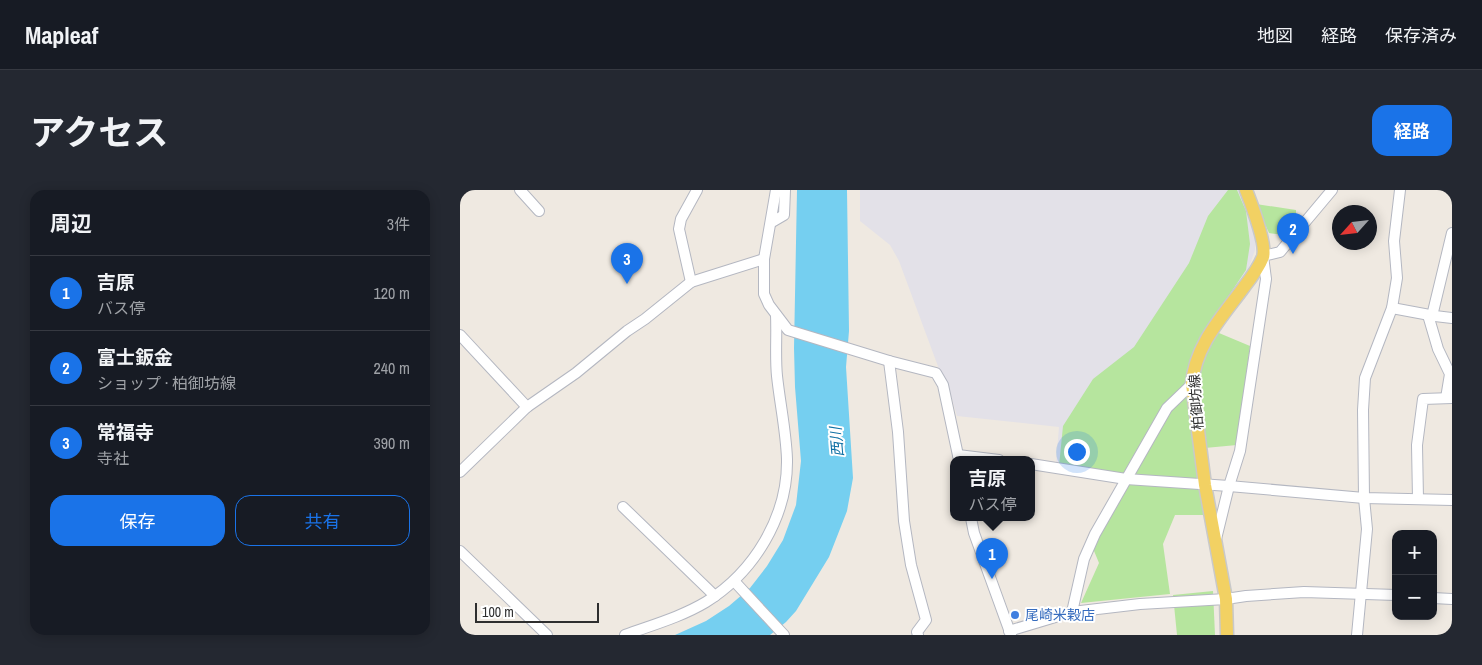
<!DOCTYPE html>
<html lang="ja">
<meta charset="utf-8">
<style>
body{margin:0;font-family:"Archivo Narrow","Noto Sans JP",sans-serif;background:#242831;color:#f1f3f6}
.controls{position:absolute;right:15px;bottom:15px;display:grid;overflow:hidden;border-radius:10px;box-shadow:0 2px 12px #0003}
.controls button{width:45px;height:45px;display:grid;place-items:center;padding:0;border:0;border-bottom:1px solid #363941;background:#171b24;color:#f1f3f6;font:25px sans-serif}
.compass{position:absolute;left:872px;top:15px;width:45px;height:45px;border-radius:50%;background:#171b24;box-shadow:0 2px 12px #0003;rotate:243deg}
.scale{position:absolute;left:15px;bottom:12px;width:124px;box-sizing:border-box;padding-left:5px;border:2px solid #2e2e2e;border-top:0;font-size:14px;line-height:18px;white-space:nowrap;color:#2e2e2e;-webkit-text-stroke:4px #fff;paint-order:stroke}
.you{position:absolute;left:616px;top:261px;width:18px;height:18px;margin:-12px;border:4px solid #fff;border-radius:50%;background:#1a73e8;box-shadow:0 0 0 8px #1a73e833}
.badge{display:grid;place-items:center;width:32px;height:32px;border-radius:50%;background:#1a73e8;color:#fff;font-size:16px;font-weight:700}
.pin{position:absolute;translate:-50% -41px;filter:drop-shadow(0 1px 2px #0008)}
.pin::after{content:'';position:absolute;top:26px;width:18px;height:15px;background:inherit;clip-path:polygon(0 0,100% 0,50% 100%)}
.popup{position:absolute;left:490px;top:266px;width:85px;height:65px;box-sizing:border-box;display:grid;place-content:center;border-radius:10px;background:#171b24;filter:drop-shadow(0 1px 4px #0005);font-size:16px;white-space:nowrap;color:#9ea1a6}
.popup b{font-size:19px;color:#f1f3f6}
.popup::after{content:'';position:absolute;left:50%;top:100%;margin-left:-10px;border:10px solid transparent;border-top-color:#171b24}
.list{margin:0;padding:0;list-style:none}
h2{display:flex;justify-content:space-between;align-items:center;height:65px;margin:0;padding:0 20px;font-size:21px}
h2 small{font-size:16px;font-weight:400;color:#9ea1a6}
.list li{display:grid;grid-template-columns:32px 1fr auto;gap:15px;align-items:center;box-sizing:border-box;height:75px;padding:0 20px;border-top:1px solid #363941}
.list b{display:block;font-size:19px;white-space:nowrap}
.list p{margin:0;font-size:16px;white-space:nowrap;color:#9ea1a6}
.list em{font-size:16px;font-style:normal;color:#9ea1a6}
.actions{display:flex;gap:10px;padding:15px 20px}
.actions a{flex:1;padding:11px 0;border:1px solid #1a73e8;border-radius:15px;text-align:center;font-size:18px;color:#1a73e8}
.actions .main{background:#1a73e8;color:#fff}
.map{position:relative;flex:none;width:992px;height:445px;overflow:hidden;border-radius:15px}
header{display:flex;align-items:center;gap:30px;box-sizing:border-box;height:70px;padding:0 25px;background:#171b24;border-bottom:1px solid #363941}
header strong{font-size:24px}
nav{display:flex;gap:28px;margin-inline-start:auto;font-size:18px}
.intro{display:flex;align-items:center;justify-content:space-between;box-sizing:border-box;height:120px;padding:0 30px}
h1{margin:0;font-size:35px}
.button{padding:12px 22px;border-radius:15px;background:#1a73e8;color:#fff;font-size:18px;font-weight:700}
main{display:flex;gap:30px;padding:0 30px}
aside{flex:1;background:#171b24;border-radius:15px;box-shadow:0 2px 12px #0003}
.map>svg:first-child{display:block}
</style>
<header>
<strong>Mapleaf</strong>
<nav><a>地図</a><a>経路</a><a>保存済み</a></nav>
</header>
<div class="intro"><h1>アクセス</h1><a class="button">経路</a></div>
<main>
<aside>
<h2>周辺<small>3件</small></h2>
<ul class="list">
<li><span class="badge">1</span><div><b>吉原</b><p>バス停</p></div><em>120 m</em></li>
<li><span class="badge">2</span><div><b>富士鈑金</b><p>ショップ · 柏御坊線</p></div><em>240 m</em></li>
<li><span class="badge">3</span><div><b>常福寺</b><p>寺社</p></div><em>390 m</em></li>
</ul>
<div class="actions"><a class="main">保存</a><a>共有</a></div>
</aside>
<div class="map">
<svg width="992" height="445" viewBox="0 0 992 445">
<rect width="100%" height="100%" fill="#efe9e1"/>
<path fill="#e3e1e8" d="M400 0H781L792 31 795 48V60L783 94 746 143 742 292 596 274 599 237 497 226 486 189 479 179 439 71 430 55 400 31Z"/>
<g fill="#b6e59e">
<path d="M768 0H777L786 21 790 54 786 80 747 138 790 156 777 255 734 259 744 325H715L703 354 710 404 621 413 639 373 632 356 672 287 599 276 603 236 633 189 674 157 729 73 748 26Z"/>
<path d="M796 14 836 20V34L824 45 809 43Z"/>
<path d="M753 401 755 445H717L713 405Z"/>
</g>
<path fill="#75cff0" d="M337 0H387L389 141 386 177 393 288 387 321 369 367 336 421 326 432 310 445H215L246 431 269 416 290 398 307 376 323 350 336 315 341 271 335 197 334 158Z"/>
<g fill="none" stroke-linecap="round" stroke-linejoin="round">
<g stroke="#b4b7c1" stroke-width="12">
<g id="minor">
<path d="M60 0 79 21"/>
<path d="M316 0 304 69V104L309 115 328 140 429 171 476 183 483 195 499 270"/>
<path d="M312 32 324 25 325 0"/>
<path d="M231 92 219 39 221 29 237 0"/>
<path d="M932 118 975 126 992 128"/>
<path d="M968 125 978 159 990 184 986 208"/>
<path d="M972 126 992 43"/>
<path d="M0 145 67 217"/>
<path d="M429 171 438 242 444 331 451 375 466 430 457 442 458 445"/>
<path d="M498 265 539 270"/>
<path d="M571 274 666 289 769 296 904 308 992 310"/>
<path d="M0 282 67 217 116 183 167 141 185 129 231 92 304 69"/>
<path d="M958 309 957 255 963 209 992 208"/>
<path d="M163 317 255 406"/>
<path d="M511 328 514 343 551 445"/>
<path d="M756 349 769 296 780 261 804 102 806 89 803 66 820 62 872 0"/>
<path d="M0 361 87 445"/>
<path d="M274 391 324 445"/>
<path d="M973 408 992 409"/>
<path d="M612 422 624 369 635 344 707 218 732 194"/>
<path d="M549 441 612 422 680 414 766 409 786 406 844 402 936 405"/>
<path d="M165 445C192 435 221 427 246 412 294 382 328 327 327 269 326 241 320 214 317 186 315 166 317 145 316 125"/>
<path d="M897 445 907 339 904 308 903 220 905 188 932 118 937 88 934 51 940 0"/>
</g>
</g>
<g stroke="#c9c9c9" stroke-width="15">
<path id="major" d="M767 445 766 409 745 295 732 194C735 155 762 127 784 97 791 88 799 77 803 67 807 54 791 13 786 0"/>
</g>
<use href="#minor" stroke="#fff" stroke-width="10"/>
<use href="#major" stroke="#f2d163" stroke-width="12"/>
</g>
<circle fill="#3f7fe0" stroke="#fff" stroke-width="2" cx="555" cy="425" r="5"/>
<g text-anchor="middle" stroke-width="4" stroke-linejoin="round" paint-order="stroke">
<g font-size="14" fill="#2e2e2e" stroke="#fff">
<text transform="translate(736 212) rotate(-94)" y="5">柏御坊線</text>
</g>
<g font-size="14" fill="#366cbe" stroke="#fff" text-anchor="start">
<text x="565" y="430">尾崎米穀店</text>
</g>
<g font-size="15" font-style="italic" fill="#0d6fa3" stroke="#fff">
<text transform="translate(377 252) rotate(-95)" y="5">西川</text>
</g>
</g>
</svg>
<div class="controls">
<button>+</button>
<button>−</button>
</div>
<svg class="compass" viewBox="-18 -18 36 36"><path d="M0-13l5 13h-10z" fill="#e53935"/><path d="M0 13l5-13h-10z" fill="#9ea1a6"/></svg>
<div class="scale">100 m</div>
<div class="you"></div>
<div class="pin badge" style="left:532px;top:389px">1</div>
<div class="popup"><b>吉原</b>バス停</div>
<div class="pin badge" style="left:833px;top:64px">2</div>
<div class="pin badge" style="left:167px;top:94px">3</div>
</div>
</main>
